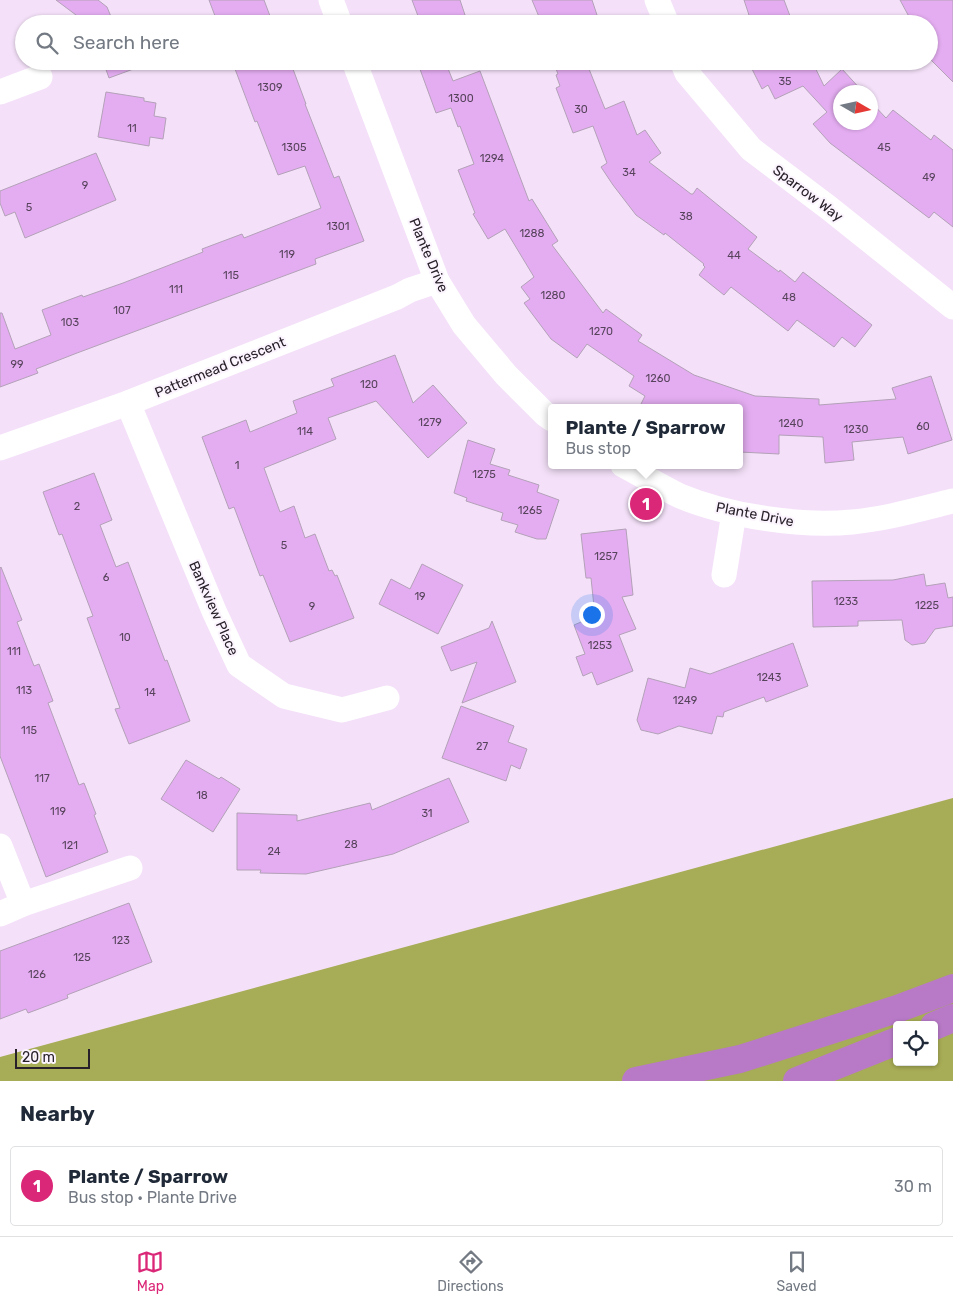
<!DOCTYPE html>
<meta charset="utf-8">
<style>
body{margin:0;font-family:Rubik,sans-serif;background:#f2f2f3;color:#1f2937}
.controls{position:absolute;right:15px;bottom:15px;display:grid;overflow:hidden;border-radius:5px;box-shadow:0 1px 4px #0004}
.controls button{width:45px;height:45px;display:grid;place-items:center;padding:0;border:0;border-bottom:1px solid #e0e1e3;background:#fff;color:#1f2937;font:25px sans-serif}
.compass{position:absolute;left:833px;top:85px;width:45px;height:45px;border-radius:50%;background:#fff;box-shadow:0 1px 4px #0004;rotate:99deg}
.scale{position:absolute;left:15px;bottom:12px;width:75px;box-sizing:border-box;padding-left:5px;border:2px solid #28212a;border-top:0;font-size:14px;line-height:18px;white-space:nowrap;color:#28212a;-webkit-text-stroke:4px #fbf3fd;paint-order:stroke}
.you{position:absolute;left:591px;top:614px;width:18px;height:18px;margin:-12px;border:4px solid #fff;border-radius:50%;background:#1a73e8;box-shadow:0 0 0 8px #1a73e833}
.badge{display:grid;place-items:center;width:32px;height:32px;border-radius:50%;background:#db2777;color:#fff;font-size:16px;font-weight:700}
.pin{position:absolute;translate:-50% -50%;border:2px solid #fff;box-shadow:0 1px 5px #0006}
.popup{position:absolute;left:548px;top:404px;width:195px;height:65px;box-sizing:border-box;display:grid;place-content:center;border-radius:5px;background:#fff;filter:drop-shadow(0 1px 4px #0005);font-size:16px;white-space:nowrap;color:#747a83}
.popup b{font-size:19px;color:#1f2937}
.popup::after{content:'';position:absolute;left:50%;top:100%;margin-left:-10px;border:10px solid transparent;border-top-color:#fff}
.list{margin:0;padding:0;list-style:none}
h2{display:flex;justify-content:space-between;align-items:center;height:65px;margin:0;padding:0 20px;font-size:21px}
h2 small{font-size:16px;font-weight:400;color:#747a83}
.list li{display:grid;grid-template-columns:32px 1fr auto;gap:15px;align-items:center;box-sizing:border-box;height:80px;margin:0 10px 10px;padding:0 10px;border:1px solid #e0e1e3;border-radius:5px}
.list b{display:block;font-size:19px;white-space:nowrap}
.list p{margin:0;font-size:16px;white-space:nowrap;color:#747a83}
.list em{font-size:16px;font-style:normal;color:#747a83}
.icon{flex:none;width:28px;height:28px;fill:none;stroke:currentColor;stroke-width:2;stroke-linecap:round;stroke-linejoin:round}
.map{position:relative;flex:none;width:953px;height:1081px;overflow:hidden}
.search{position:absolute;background:#fff;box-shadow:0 1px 4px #0004;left:15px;right:15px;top:15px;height:55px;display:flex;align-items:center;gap:12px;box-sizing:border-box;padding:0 18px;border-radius:28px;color:#747a83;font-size:19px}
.sheet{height:155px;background:#fff}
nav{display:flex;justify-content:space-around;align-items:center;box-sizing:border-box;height:70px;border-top:1px solid #e0e1e3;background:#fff;font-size:14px;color:#747a83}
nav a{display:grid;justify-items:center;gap:2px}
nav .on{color:#db2777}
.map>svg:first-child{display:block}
</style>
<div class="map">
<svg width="953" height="1081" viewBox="0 0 953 1081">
<rect width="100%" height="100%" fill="#f4e1f9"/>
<path fill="#a7ac56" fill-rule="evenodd" d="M953 798V1081H0V1057ZM897 1025H934V1062H897Z"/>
<g fill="#e4adf1" stroke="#b3a1b8">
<path d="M56 0H98L107 7 114 24H88Z"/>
<path d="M209 0H264L273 24H218Z"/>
<path d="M412 0H460L468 24H421Z"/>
<path d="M532 0H592L600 24H542Z"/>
<path d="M744 0H784L793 24H733L732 21 749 15Z"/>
<path d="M900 0H953V82L929 58V24H913Z"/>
<path d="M103 61H155L109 78Z"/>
<path d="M232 61H290L306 104H305L334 178 339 176 364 241 315 259 316 264 77 353 36 369 38 373 0 387V313H2L15 349 51 335 42 310 82 295 83 297 123 283 203 252 202 249 242 234 244 238 321 208 305 166 278 175 257 121 255 122Z"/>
<path d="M417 61H445L453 81 480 71 529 201 532 199 558 241 552 245 603 313 606 309 642 335 638 341 694 375 755 396 819 399V405L896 399 892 388 931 376 952 440 908 454 903 437 852 442 854 460 825 463 823 437 779 435V454L740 452V408H639L645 396 629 386 634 376 587 344 577 358 551 339 524 303 530 299 521 287 534 277 505 229 488 239 473 214 475 213 458 170 474 164 460 126 458 127 451 108 436 113Z"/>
<path d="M553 61H589L590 63 587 64 605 109 624 101 637 135 645 130 661 153 649 162 691 194H693L697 188 757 237 748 249 779 272 780 270 795 282 803 272 872 325 855 347 842 337 834 347 797 320 788 331 731 287 724 295 699 275 705 267 703 265 704 264 665 233 664 235 636 215 613 185 601 167 607 163 593 126 573 133 556 88 560 86 556 75 558 74Z"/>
<path d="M748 61H812L824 86 842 69 863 92H840V122H870V101L886 118 893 110 931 140 934 135 953 150V227L934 212 929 218 830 143 813 124 827 112 803 86 775 99 768 85 762 89Z"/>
<path d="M106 92 144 98V101L156 103 154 116 166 118 163 139 150 137 149 146 98 137Z"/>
<path d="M96 153 116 200 25 238 15 212 5 216 0 203V191Z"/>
<path d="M395 355 413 403 433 385 467 423 428 458 376 401 328 418 336 439 264 468 280 512 294 506 305 538 315 534 329 571 332 570 335 576 337 575 354 618 290 642 263 575 260 576 234 507 229 509 202 437 246 420 250 432 297 413 293 401 334 386 331 379Z"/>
<path d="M468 440 495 449 490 464 510 470 508 475 539 485 537 492 559 500 546 539H537L515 532 518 525 501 520 503 513 466 501 467 498 454 493Z"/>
<path d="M94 473 112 520 100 525 116 567 128 562 165 661 167 660 190 721 129 744 115 709 120 708 87 618 93 616 62 534 59 535 43 492Z"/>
<path d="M626 529 633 595 622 597 636 629 619 635 633 671 597 685 592 672 583 676 576 657 585 654 574 625 595 616 591 578H586L581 534Z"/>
<path d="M422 564 463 585 438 634 379 604 391 579 410 589Z"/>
<path d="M1 567 22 620 17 622 34 666 39 664 53 701 48 703 79 785 84 783 96 814 94 815 108 852 46 877 0 756V568Z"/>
<path d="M924 574 926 586 945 583 948 598 953 597V626L935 629 925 643 912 645 905 640 902 620 858 621V626L813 627 812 581 893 580Z"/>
<path d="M492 621 516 682 462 703 477 662 451 671 441 647 489 628Z"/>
<path d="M793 643 808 686 766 702 764 697 724 712 723 717 717 716 712 734 679 726 658 734 641 730 637 720 648 678 685 688 690 668 710 674Z"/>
<path d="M461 706 514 726 508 742 527 749 520 769 511 765 506 781 442 758Z"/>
<path d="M186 760 219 779 221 777 240 789 213 832 161 799Z"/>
<path d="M449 778 469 822 393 854 306 874 260 873 261 870H237V813L297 815V821L370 803 372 810Z"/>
<path d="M129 903 152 962 67 995 68 998 28 1013 26 1009 0 1019V951Z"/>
</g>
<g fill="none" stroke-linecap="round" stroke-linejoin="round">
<g stroke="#fff" stroke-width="25">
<path d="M331 0 340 24"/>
<path d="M657 0 667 24"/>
<path d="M354 61 437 281 464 325 506 375 545 414 552 419"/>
<path d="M682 61 687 73 751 149 829 208 953 307"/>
<path d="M0 92 40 77"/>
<path d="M128 403 214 611 239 665 284 696 342 710 387 698"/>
<path d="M0 448 128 403 397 297 410 290 437 281"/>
<path d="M623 465C642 475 661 487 680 496 728 516 801 527 852 522 886 519 920 509 953 501"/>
<path d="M724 575 734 513"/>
<path d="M0 846 23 904"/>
<path d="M0 914 23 904 130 868"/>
</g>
<g stroke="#b87ac7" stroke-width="28">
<path d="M934 1026 953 1018"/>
<path d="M636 1081 740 1059 897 1009 953 988"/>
<path d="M797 1081 897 1041"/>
</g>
</g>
<g text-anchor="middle" stroke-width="4" stroke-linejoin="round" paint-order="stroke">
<g font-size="11" fill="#57445c">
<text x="785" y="85">35</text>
<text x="270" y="91">1309</text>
<text x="461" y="102">1300</text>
<text x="581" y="113">30</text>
<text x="132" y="132">11</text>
<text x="294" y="151">1305</text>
<text x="884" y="151">45</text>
<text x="492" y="162">1294</text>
<text x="629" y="176">34</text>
<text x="929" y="181">49</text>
<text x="85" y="189">9</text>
<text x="29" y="211">5</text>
<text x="686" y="220">38</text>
<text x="338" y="230">1301</text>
<text x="532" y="237">1288</text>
<text x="287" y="258">119</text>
<text x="734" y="259">44</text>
<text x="231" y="279">115</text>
<text x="176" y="293">111</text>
<text x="553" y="299">1280</text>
<text x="789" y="301">48</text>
<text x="122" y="314">107</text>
<text x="70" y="326">103</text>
<text x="601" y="335">1270</text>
<text x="17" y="368">99</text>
<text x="658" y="382">1260</text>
<text x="369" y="388">120</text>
<text x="430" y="426">1279</text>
<text x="791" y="427">1240</text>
<text x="923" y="430">60</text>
<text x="856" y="433">1230</text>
<text x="305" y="435">114</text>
<text x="237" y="469">1</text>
<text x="484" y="478">1275</text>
<text x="77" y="510">2</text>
<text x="530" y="514">1265</text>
<text x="284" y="549">5</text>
<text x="606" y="560">1257</text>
<text x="106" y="581">6</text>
<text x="420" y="600">19</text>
<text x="846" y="605">1233</text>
<text x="927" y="609">1225</text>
<text x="312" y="610">9</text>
<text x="125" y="641">10</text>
<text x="600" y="649">1253</text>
<text x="14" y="655">111</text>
<text x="769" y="681">1243</text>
<text x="24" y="694">113</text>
<text x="150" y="696">14</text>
<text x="685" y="704">1249</text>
<text x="29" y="734">115</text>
<text x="482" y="750">27</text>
<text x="42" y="782">117</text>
<text x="202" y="799">18</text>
<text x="58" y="815">119</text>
<text x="427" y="817">31</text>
<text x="351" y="848">28</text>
<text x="70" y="849">121</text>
<text x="274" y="855">24</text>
<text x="121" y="944">123</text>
<text x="82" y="961">125</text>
<text x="37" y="978">126</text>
</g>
<g font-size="14" fill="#28212a" stroke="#fbf3fd">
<text transform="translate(808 193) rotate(37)" y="5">Sparrow Way</text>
<text transform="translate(429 255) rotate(67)" y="5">Plante Drive</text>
<text transform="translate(220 367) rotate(-22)" y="5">Pattermead Crescent</text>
<text transform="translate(755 514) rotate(11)" y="5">Plante Drive</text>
<text transform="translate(214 608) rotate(66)" y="5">Bankview Place</text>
</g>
</g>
</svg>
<div class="controls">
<button><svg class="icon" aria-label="locate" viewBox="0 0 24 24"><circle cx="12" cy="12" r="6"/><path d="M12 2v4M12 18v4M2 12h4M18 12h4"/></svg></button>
</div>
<svg class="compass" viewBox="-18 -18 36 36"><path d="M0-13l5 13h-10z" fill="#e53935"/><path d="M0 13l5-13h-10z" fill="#747a83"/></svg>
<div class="scale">20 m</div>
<div class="you"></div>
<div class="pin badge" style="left:646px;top:504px">1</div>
<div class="popup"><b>Plante / Sparrow</b>Bus stop</div>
<div class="search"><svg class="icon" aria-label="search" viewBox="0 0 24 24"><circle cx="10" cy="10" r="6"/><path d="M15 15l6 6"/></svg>Search here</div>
</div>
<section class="sheet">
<h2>Nearby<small></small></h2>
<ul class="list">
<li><span class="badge">1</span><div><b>Plante / Sparrow</b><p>Bus stop · Plante Drive</p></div><em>30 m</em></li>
</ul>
</section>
<nav>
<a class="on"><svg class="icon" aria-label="map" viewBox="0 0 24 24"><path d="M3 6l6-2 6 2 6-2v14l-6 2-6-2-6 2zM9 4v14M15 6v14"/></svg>Map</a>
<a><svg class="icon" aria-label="directions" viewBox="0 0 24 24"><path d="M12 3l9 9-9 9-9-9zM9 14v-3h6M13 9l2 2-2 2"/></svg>Directions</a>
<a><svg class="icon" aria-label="saved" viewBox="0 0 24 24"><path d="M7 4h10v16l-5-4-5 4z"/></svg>Saved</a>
</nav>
